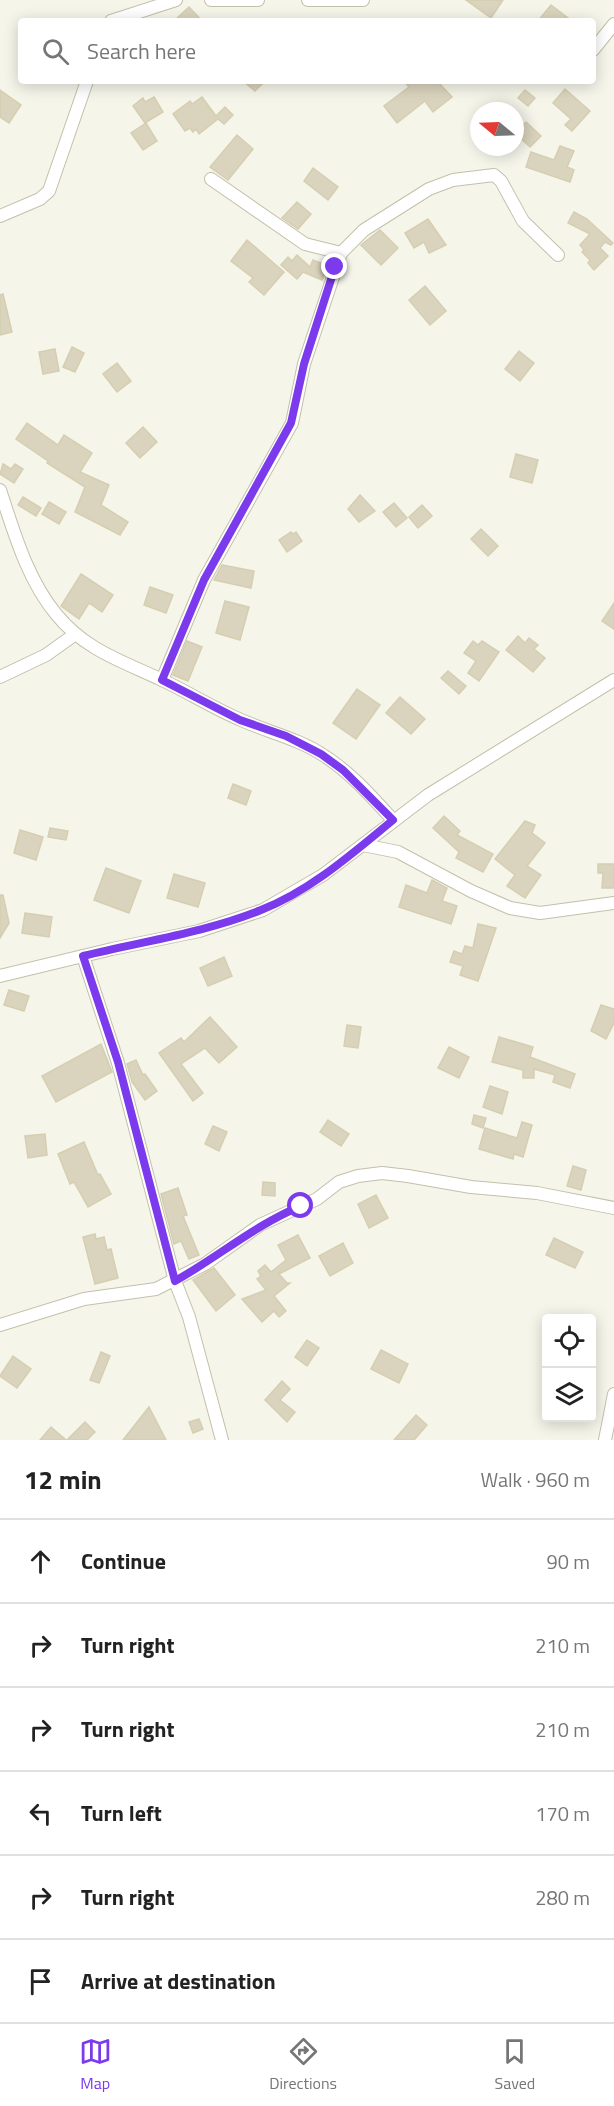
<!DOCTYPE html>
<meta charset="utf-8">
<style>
body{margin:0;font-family:"Titillium Web",sans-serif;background:#f2f2f2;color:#222}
.controls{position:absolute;right:18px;bottom:18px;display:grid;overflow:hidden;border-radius:6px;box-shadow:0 3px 15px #0003}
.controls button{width:54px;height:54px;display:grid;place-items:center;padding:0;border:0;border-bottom:2px solid #e0e0e0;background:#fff;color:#222;font:30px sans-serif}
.compass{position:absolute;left:470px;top:102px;width:54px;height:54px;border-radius:50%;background:#fff;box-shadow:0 3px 15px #0003;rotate:289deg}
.stop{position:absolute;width:18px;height:18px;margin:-14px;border:4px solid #7c3aed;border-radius:50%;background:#fff}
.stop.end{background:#7c3aed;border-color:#fff;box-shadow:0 2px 6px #0008}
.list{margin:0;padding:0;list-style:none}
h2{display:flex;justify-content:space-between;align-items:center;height:78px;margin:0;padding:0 24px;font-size:26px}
h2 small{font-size:20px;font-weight:400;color:#767676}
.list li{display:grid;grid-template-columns:39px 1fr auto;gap:18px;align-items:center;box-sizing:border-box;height:84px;padding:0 24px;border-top:2px solid #e0e0e0}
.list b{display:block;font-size:22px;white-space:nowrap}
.list em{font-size:20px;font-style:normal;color:#767676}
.icon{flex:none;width:33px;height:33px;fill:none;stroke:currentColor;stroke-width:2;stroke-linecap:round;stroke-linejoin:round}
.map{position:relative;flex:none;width:614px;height:1440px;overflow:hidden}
.search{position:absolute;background:#fff;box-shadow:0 3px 15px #0003;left:18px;right:18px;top:18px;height:66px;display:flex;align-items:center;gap:15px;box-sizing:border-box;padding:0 21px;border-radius:6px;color:#767676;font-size:22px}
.sheet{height:582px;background:#fff}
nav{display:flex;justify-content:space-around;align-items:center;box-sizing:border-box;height:84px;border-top:2px solid #e0e0e0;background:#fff;font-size:16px;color:#767676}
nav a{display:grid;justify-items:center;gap:3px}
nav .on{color:#7c3aed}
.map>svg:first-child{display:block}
</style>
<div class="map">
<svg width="614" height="1440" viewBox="0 0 614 1440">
<rect width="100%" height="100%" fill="#f6f5ea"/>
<g fill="#dad4be" stroke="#d5ceb0" stroke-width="1.5">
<path d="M466 0H503L491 18Z"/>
<path d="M551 5 572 21H538Z"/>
<path d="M189 7 202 21H174Z"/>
<path d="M243 81H265L255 91Z"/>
<path d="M404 81H437L452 97 433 112 425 101 397 123 384 106 409 87Z"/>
<path d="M565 89 590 111 572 131 565 125 571 119 553 103Z"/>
<path d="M0 90 21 105 9 123 0 117Z"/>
<path d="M525 90 535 98 528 106 518 98Z"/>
<path d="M154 97 163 112 145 123 133 106 143 98 145 102Z"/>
<path d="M202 97 216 116 225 107 233 115 224 124 218 119 199 134 196 129 193 132 190 128 185 131 173 114 190 101 192 104Z"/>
<path d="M526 122 541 136 530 147 515 133Z"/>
<path d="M146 123 157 141 143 150 131 133Z"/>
<path d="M237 135 253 149 228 180 210 167Z"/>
<path d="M560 146 574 151 567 167 574 170 570 182 526 167 531 152 554 160Z"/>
<path d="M313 168 338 187 328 200 304 181Z"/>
<path d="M297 202 311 214 298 229 282 218Z"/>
<path d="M574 212 587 219 613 243 611 245 605 242 600 248 608 256 594 270 588 263 590 260 582 252 584 250 580 245 590 234 568 223Z"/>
<path d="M428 219 446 245 429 253 424 242 414 248 405 233Z"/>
<path d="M380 230 398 248 381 265 361 245Z"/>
<path d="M247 240 284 272 264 295 249 282 253 278 231 261Z"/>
<path d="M297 255 310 267 313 260 328 266 322 280 303 272 297 279 281 265 288 257 292 261Z"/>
<path d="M425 286 446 311 430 325 409 300Z"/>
<path d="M3 294 12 332 0 335V295Z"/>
<path d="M72 347 84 353 75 372 63 367Z"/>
<path d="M55 349 59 371 43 374 39 352Z"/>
<path d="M519 351 534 363 520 381 505 369Z"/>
<path d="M117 363 131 381 117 392 103 374Z"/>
<path d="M27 423 58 445 64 435 92 453 80 472 109 485 101 505 128 522 120 535 75 512 85 487 47 463 48 461 16 439Z"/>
<path d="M143 427 157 442 140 458 126 443Z"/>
<path d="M516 454 538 460 532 483 510 477Z"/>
<path d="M3 464 11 469 15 464 23 469 14 483 0 474Z"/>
<path d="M360 495 375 511 359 522 348 509Z"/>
<path d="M23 497 41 508 36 516 18 505Z"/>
<path d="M49 502 66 512 59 524 42 514Z"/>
<path d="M394 503 407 518 396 527 383 512Z"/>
<path d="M422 505 432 516 418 528 409 517Z"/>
<path d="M481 529 498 546 488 556 471 539Z"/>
<path d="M291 532 293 534 296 532 302 541 287 552 279 540Z"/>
<path d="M222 565 254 571 251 588 214 580Z"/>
<path d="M81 574 113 595 102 612 89 603 79 619 61 606Z"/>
<path d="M150 587 173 595 166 613 144 605Z"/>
<path d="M225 601 249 607 240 640 216 633Z"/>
<path d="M614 603V629L602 621Z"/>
<path d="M518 636 525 643 529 638 538 645 534 649 545 658 533 672 506 650Z"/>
<path d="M187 641 202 647 188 681 173 675Z"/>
<path d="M473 641 478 645 482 641 499 652 479 681 468 673 476 661 464 653Z"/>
<path d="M448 671 466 686 459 694 441 678Z"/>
<path d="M357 689 380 705 356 739 333 723Z"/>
<path d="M400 697 425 719 411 734 386 713Z"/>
<path d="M233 784 251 791 246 805 228 798Z"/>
<path d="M444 816 460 831 457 835 493 854 483 872 456 858 459 852 433 828Z"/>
<path d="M525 821 535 825 532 833 545 843 527 866 541 875 525 898 507 886 515 875 495 859Z"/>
<path d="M50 828 68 831 66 840 48 837Z"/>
<path d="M20 830 43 837 36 860 14 853Z"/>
<path d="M598 864H614V888H602L603 873H598Z"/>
<path d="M106 868 141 881 129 913 94 900Z"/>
<path d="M174 874 205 883 198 907 167 898Z"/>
<path d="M432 880 447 888 442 901 457 906 451 924 399 907 406 885 427 893Z"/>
<path d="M0 895H3L9 923 0 938Z"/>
<path d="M25 913 52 917 49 937 22 933Z"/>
<path d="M478 924 496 928 478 981 460 975 463 966 450 962 454 951 462 954 465 946 473 948Z"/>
<path d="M224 957 232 976 208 986 200 968Z"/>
<path d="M9 990 29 996 24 1011 4 1005Z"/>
<path d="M601 1005 614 1009V1023L606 1039 591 1031Z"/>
<path d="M210 1017 237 1047 219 1063 205 1048 181 1064 203 1093 193 1101 159 1053 181 1038 184 1042Z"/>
<path d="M347 1025 361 1027 358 1048 344 1046Z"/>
<path d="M499 1037 533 1047 530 1057 575 1074 570 1088 553 1082 555 1075 534 1069V1078H523V1070L492 1062Z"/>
<path d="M101 1044 112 1072 56 1102 42 1076Z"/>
<path d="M449 1047 469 1057 459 1078 438 1068Z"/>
<path d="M136 1060 143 1075 145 1074 157 1091 145 1100 132 1082 127 1064Z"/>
<path d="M490 1086 508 1092 502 1114 483 1107Z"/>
<path d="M474 1115 486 1118 483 1128 472 1124Z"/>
<path d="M328 1120 349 1134 341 1146 320 1132Z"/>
<path d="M522 1122 532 1125 523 1157 514 1154 513 1159 479 1149 485 1128 517 1138Z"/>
<path d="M213 1126 227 1132 219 1151 205 1144Z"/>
<path d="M45 1134 47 1155 28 1158 25 1136Z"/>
<path d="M84 1142 98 1175 100 1174 111 1194 88 1207 74 1182 70 1184 58 1154Z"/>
<path d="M573 1166 586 1170 581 1190 567 1186Z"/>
<path d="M263 1182 275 1183V1196L262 1195Z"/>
<path d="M178 1188 187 1215 183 1216 199 1255 189 1259 181 1241 174 1244 161 1194Z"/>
<path d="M376 1195 388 1218 369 1228 358 1204Z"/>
<path d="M95 1234 96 1239 104 1237 107 1250 111 1249 118 1278 95 1284 83 1237Z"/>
<path d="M298 1235 310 1258 279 1274 287 1283H290L274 1296 286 1311 279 1317 274 1311 262 1322 242 1299 266 1290 257 1279 261 1276 258 1271 265 1265 271 1272 286 1260 278 1245Z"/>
<path d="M554 1238 583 1252 575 1268 546 1255Z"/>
<path d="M343 1243 353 1263 330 1276 319 1256Z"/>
<path d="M214 1268 235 1295 216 1311 193 1280Z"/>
<path d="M307 1340 319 1348 307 1366 295 1357Z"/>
<path d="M381 1350 408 1364 399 1383 371 1369Z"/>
<path d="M101 1352 110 1356 99 1383 90 1380Z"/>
<path d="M13 1356 31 1369 17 1388 0 1376Z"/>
<path d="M282 1381 290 1389 280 1400 295 1412 287 1422 265 1400Z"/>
<path d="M149 1407 166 1440H123Z"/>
<path d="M416 1415 427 1425 414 1440H394Z"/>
<path d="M199 1419 203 1429 193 1433 189 1422Z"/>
<path d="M85 1422 95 1432 87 1440H67Z"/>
<path d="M51 1427 66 1440H40Z"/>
</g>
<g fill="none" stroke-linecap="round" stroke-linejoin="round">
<g stroke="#c3c0ab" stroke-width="14">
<g id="street">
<path d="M211 0H258"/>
<path d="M308 0H363"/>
<path d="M111 21 176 0"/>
<path d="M593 50 614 24"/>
<path d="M211 179 305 244 341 253"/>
<path d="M0 216 40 199 49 191 87 81"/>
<path d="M0 490C14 532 27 579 56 614 85 650 122 661 162 680 188 692 213 708 239 719 267 732 297 738 323 755 350 772 371 796 393 820"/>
<path d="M0 677 46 655 74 635"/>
<path d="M162 680 204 580 292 423 304 364 341 253 364 230 429 189 453 180 494 175 501 181 523 221 558 255"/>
<path d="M363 845 398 852 471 891 510 908 540 913 614 903"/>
<path d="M83 956 118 1063 175 1281 189 1317 222 1440"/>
<path d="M0 976 112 949 199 931 263 910 323 875 428 795 614 680"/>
<path d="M0 1325 84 1299 156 1289 205 1264 260 1225 317 1199 339 1182 358 1176 382 1173 408 1176 471 1187 537 1193 614 1208"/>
<path d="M605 1440 614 1394"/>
</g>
</g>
<use href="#street" stroke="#fff" stroke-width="12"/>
</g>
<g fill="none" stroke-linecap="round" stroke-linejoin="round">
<path stroke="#7c3aed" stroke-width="8" d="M301 1206C255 1225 218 1257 175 1281L118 1062 83 956C143 941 204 933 261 910 310 891 353 853 393 820L343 770 321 754 286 736 240 720 162 680 204 580 291 423 304 364 335 267"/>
</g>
</svg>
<div class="controls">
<button><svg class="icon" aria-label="locate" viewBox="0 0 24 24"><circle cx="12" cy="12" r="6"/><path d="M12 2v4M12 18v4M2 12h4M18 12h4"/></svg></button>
<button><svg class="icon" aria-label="layers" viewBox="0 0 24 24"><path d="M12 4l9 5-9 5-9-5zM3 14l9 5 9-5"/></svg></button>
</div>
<svg class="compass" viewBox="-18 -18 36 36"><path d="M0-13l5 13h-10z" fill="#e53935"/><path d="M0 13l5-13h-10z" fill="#767676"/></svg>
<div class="stop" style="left:301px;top:1206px"></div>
<div class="stop end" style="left:335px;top:267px"></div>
<div class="search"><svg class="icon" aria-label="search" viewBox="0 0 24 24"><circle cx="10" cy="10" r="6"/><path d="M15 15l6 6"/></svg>Search here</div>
</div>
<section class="sheet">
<h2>12 min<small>Walk · 960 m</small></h2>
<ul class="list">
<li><svg class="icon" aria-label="ahead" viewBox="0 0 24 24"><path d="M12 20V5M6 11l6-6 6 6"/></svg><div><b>Continue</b></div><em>90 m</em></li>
<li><svg class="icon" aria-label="right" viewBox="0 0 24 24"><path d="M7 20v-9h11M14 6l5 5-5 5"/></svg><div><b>Turn right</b></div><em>210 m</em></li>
<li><svg class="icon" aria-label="right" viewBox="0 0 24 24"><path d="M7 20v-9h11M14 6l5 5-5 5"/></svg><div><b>Turn right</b></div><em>210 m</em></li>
<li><svg class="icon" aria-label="left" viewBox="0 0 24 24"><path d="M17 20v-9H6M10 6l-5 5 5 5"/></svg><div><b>Turn left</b></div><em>170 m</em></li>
<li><svg class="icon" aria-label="right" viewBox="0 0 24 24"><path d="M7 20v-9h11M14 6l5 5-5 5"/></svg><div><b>Turn right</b></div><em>280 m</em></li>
<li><svg class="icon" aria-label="arrive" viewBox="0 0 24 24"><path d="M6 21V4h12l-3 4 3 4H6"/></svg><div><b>Arrive at destination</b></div></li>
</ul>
</section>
<nav>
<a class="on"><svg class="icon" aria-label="map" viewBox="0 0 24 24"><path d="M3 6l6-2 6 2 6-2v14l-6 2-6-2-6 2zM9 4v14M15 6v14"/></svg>Map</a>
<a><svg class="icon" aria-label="directions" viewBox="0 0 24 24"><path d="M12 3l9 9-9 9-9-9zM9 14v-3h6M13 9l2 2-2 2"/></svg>Directions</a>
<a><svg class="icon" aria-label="saved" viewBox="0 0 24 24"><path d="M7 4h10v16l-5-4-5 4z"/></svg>Saved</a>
</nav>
